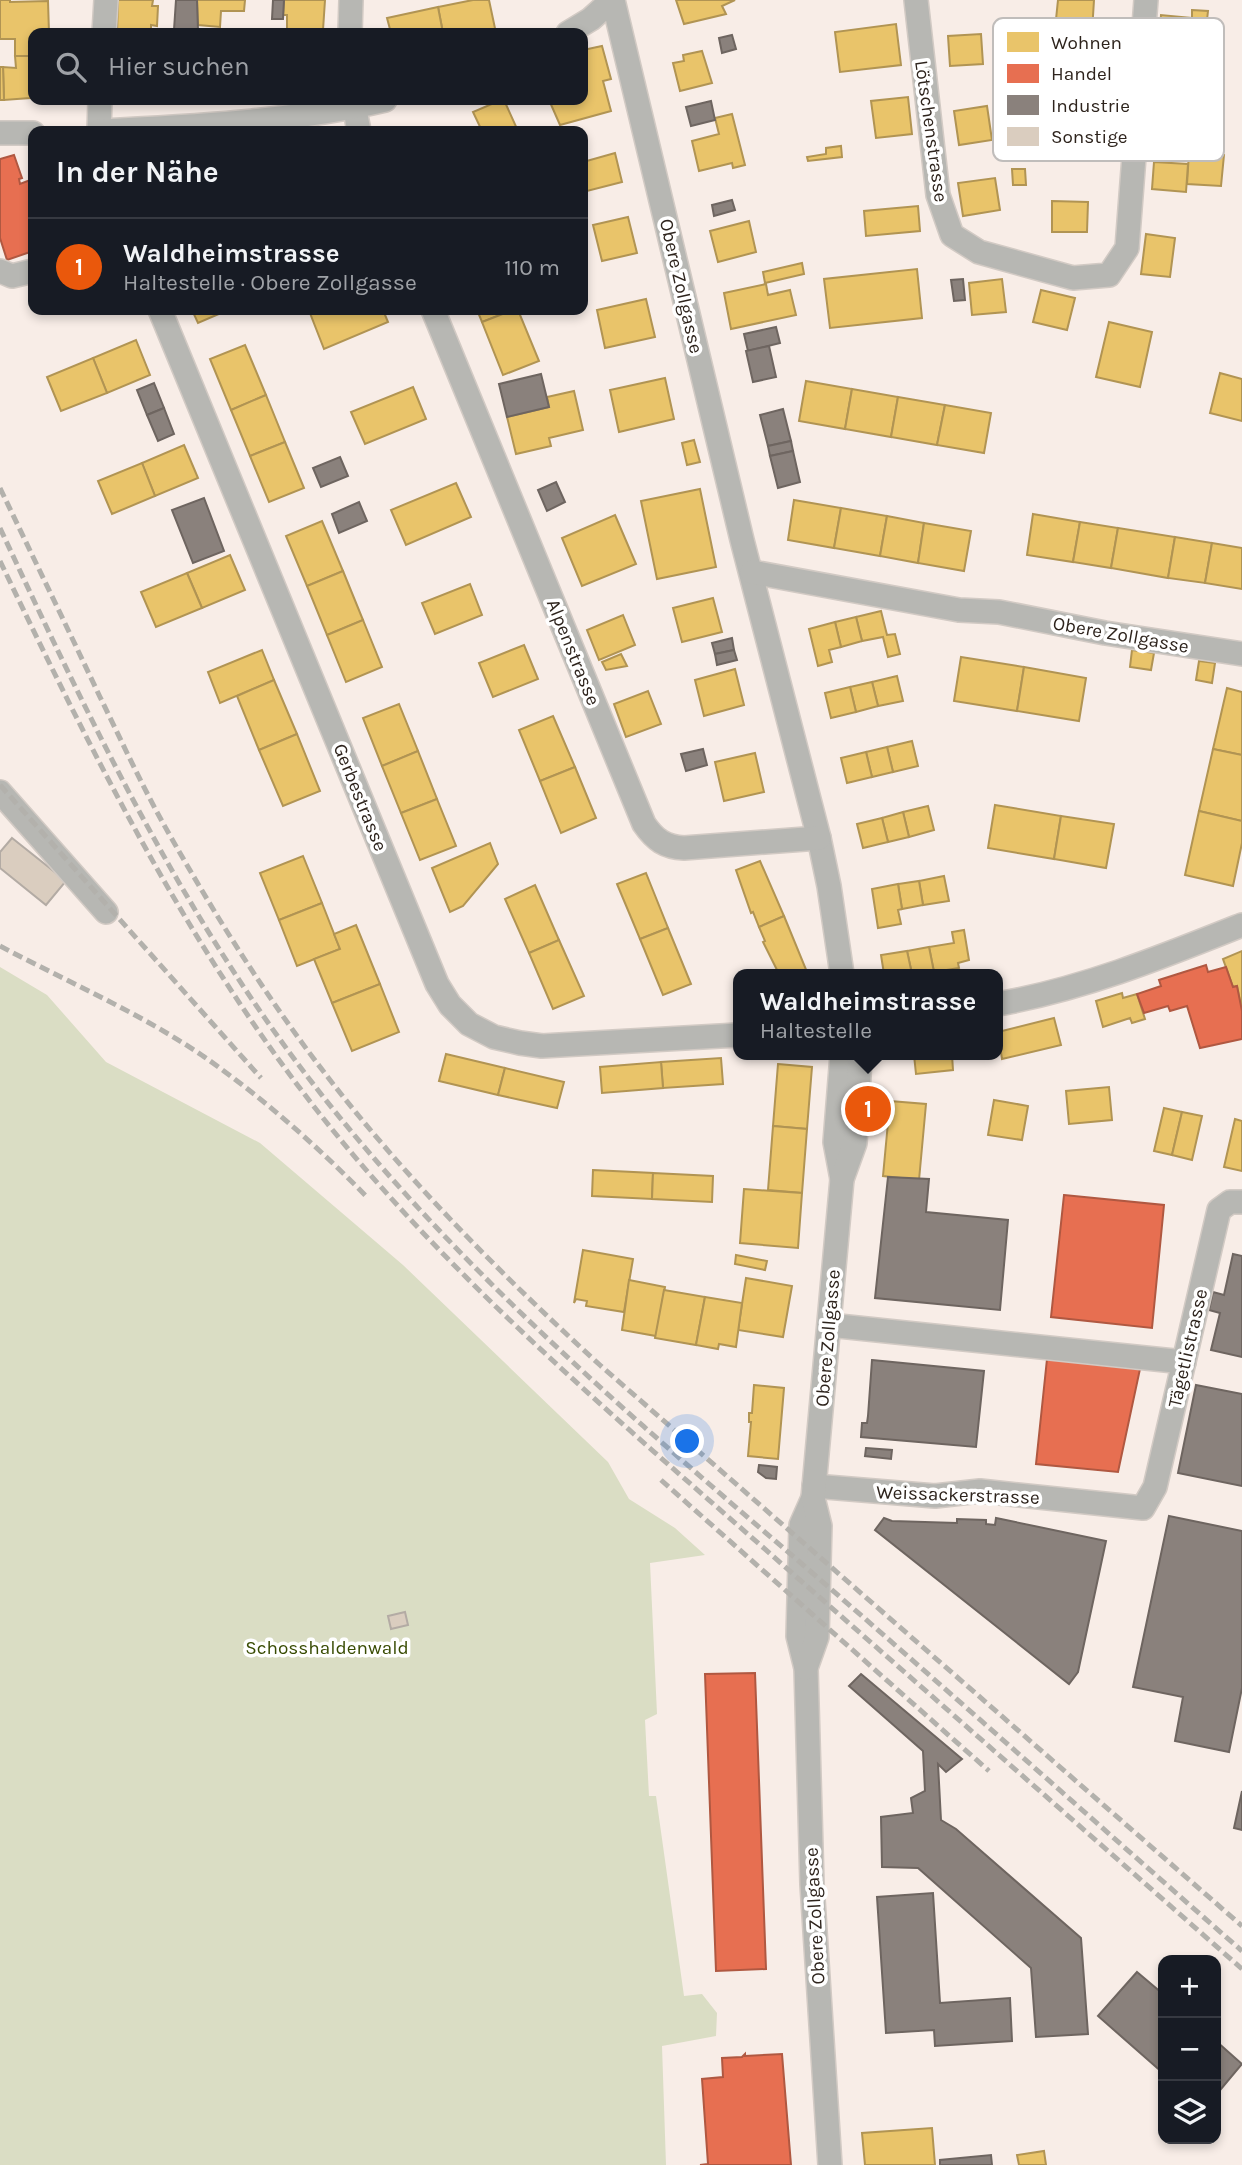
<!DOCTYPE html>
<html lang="de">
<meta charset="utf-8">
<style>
body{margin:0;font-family:Karla,sans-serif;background:#242831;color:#f1f3f6}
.controls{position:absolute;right:21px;bottom:21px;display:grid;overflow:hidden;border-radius:14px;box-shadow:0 4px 10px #0003}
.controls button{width:63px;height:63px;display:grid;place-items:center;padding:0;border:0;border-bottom:2px solid #363941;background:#171b24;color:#f1f3f6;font:35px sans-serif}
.you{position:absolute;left:688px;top:1442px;width:24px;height:24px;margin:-18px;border:5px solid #fff;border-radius:50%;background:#1a73e8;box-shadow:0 0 0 10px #1a73e833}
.badge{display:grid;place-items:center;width:46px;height:46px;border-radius:50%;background:#ea580c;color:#fff;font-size:23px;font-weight:700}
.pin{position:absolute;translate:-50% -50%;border:4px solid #fff;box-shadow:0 2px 7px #0006}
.popup{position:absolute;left:733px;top:969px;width:270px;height:91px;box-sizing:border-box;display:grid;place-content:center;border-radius:14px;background:#171b24;filter:drop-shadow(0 2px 5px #0005);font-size:23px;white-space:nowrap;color:#9ea1a6}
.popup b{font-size:26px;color:#f1f3f6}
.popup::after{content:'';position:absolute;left:50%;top:100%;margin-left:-14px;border:14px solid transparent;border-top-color:#171b24}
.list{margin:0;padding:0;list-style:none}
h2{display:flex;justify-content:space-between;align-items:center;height:91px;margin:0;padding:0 28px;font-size:30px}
h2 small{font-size:23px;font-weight:400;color:#9ea1a6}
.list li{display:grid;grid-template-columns:46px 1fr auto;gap:21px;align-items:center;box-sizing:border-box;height:98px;padding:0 28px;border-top:2px solid #363941}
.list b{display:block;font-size:26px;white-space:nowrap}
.list p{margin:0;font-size:23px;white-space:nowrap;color:#9ea1a6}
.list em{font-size:23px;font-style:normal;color:#9ea1a6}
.icon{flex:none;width:38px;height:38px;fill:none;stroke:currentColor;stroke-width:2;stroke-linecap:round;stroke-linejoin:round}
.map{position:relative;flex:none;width:1242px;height:2165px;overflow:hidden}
.search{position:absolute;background:#171b24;box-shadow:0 4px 10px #0003;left:28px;top:28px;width:560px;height:77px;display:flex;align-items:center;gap:18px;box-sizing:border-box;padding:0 24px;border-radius:14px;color:#9ea1a6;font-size:26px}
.panel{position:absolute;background:#171b24;box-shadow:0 4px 10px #0003;left:28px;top:126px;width:560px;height:189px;border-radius:14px}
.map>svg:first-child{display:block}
</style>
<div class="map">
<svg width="1242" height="2165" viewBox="0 0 1242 2165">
<rect width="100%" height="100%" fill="#f8ede7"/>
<path fill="#daddc4" d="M0 967 47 995 106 1062 260 1143 403 1265 608 1462 629 1499 675 1528 705 1555 650 1563 657 1714 645 1720 649 1796H656L684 1996 702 1994 717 2013 716 2036 662 2046 666 2165H0Z"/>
<g fill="#e9c46a" stroke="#b19453" stroke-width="2">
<path d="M0 0H10V2L48 1 49 33H33V56H15V39H0Z"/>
<path d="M118 0H153L152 6H158L157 26 151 25V33H117Z"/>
<path d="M197 0H245L244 11H221L220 27 198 25Z"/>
<path d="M284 0H325L323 30 287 29V15H283Z"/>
<path d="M473 0H489L496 33H443L438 7Z"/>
<path d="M676 0H735L722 6 726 14 684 24Z"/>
<path d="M1058 0H1094L1092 32 1055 29Z"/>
<path d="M438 7 443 33H391L387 18Z"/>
<path d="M1192 10 1208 11 1207 20 1197 19 1194 46 1159 43 1161 15 1192 18Z"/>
<path d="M896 24 901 65 840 72 835 32Z"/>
<path d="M287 29 323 30V33H287Z"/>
<path d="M981 34 983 64 950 66 948 36Z"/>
<path d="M602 46 611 79 603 81 611 111 560 125 549 100H583V50Z"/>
<path d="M702 51 712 83 680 91 673 63 684 61 683 55Z"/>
<path d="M15 56H29L30 98 4 100 3 67 16 68Z"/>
<path d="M29 56H33V98H30Z"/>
<rect x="1051" y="61" width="44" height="34"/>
<path d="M0 67H3L4 100H0Z"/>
<path d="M1024 70V79H1014L1013 71Z"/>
<path d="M1157 82 1196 85 1193 116 1154 113Z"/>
<rect x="1029" y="89" width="10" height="13"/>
<path d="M908 97 912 134 876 138 871 101Z"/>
<path d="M501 100H504L518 131H482L473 112Z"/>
<path d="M987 106 992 140 959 145 954 111Z"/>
<path d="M732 114 745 165 733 168 732 163 699 171 692 141 719 134 715 118Z"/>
<path d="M1055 124 1094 126 1092 159 1053 156Z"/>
<path d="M841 146 842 157 808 161 807 157 826 154V148Z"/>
<path d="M1189 152 1224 155 1221 186 1187 184Z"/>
<path d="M615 153 622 182 583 192V162Z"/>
<path d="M1154 162 1188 164 1186 192 1152 189Z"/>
<path d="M1012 169H1025L1026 185H1013Z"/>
<path d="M995 178 1000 210 963 216 958 183Z"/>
<path d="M1052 201 1088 202 1087 232H1052Z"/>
<path d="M918 206 920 231 866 236 864 211Z"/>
<path d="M628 217 637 253 602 261 593 225Z"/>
<path d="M749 221 756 252 718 262 710 231Z"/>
<path d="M1146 234 1175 238 1170 277 1141 274Z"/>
<path d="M802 263 804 274 765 283 763 272Z"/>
<path d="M917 269 922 318 830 328 824 279Z"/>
<path d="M1002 279 1006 312 972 315 969 283Z"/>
<path d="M766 284 768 295 790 290 796 315 731 329 724 293Z"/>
<path d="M1041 290 1075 298 1067 330 1033 322Z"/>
<path d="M646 299 655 337 605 348 597 310Z"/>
<path d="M192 310H228L198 323Z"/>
<path d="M319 310H383L388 322 324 349 310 313Z"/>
<path d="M477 310H513L482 322Z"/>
<path d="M513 310H518L539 361 503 375 482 322Z"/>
<path d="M1109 322 1152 332 1140 387 1096 377Z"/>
<path d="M136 340 150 375 107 393 93 358Z"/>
<path d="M245 345 266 395 231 410 210 359Z"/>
<path d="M93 358 107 393 61 411 47 377Z"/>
<path d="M1220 373 1242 379V421L1210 413Z"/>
<path d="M665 378 674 419 619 432 610 390Z"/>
<path d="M806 381 852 389 845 429 799 421Z"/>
<path d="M413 387 426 419 365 444 351 412Z"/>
<path d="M852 389 898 397 891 437 845 429Z"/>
<path d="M574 391 583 430 549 438 551 446 516 454 507 417 549 407 547 397Z"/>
<path d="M266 395 285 442 250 456 231 410Z"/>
<path d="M898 397 945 405 937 445 891 437Z"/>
<path d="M945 405 991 413 984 453 937 445Z"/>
<path d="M694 440 700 462 687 465 682 443Z"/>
<path d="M285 442 304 488 269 502 250 456Z"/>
<path d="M184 445 198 478 155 496 142 463Z"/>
<path d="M142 463 155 496 112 514 98 481Z"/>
<path d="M456 483 471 517 406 545 391 510Z"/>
<path d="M700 489 716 567 657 579 641 501Z"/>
<path d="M794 500 841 508 834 548 788 540Z"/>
<path d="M841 508 887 516 880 556 834 548Z"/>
<path d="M1033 514 1080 522 1073 562 1027 555Z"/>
<path d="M615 515 636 564 582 586 562 538Z"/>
<path d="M887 516 924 523 918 563 880 556Z"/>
<path d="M322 521 343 571 307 586 286 536Z"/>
<path d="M1080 522 1118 528 1111 568 1073 562Z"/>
<path d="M924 523 971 531 964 571 918 563Z"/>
<path d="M1118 528 1175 537 1168 578 1111 568Z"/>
<path d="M1175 537 1212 543 1205 583 1168 578Z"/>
<path d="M1212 543 1242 548V589L1205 583Z"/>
<path d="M230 555 245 590 202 608 187 573Z"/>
<path d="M343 571 363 620 327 635 307 586Z"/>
<path d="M187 573 202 608 156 627 141 592Z"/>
<path d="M470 584 482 615 435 634 422 603Z"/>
<path d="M713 598 722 632 682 642 673 608Z"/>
<path d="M881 611 887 635 895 634 900 654 888 657 883 637 862 641 856 617Z"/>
<path d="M623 615 635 645 599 660 587 630Z"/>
<path d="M856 617 862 641 841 647 835 622Z"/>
<path d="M363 620 382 667 346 682 327 635Z"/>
<path d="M835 622 841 647 829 650 832 662 818 666 809 629Z"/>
<path d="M524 645 538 679 493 697 479 663Z"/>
<path d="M262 650 274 680 220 703 208 672Z"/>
<path d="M1132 650 1154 653 1151 670 1130 667Z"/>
<path d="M621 654 627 666 606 670 602 662Z"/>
<path d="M961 657 1024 667 1017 711 954 701Z"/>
<path d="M1199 661 1215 663 1212 683 1196 680Z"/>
<path d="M1024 667 1086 678 1079 721 1017 711Z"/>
<path d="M735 669 744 705 704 716 695 680Z"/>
<path d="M897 676 903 701 878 706 872 682Z"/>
<path d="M274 680 297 734 259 750 237 696Z"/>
<path d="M872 682 878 706 856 712 850 687Z"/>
<path d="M850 687 856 712 831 718 825 693Z"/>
<path d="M1227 688 1242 692V755L1213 749Z"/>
<path d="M648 691 661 724 626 737 614 704Z"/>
<path d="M399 704 418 751 382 766 363 718Z"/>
<path d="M553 716 575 767 540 781 519 730Z"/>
<path d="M297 734 320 791 283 806 259 750Z"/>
<path d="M912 741 918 766 893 772 887 747Z"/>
<path d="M887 747 893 772 872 777 866 752Z"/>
<path d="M1213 749 1242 755V821L1199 811Z"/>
<path d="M418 751 437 799 401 813 382 766Z"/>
<path d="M866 752 872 777 847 783 841 758Z"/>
<path d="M755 753 764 792 724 801 715 762Z"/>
<path d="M575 767 596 818 561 833 540 781Z"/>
<path d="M437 799 456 846 420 860 401 813Z"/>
<path d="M995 805 1061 816 1054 859 988 848Z"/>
<path d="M928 806 934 830 909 837 903 812Z"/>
<path d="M1199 811 1242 821V843L1233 886 1185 875Z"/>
<path d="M903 812 909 837 888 842 882 818Z"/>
<path d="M1061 816 1114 824 1106 868 1054 859Z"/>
<path d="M882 818 888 842 863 848 857 824Z"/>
<path d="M490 843 498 864 463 906 450 912 432 868Z"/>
<path d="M303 856 322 903 279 920 260 873Z"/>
<path d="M760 861 784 916 759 927 753 912 751 913 736 870Z"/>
<path d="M646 873 668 928 640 939 617 884Z"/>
<path d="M944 876 949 901 923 905 919 881Z"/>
<path d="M919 881 923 905 902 909 898 884Z"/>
<path d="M898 884 902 909 898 910 901 924 878 928 872 889Z"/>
<path d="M535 885 559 940 529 953 505 899Z"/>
<path d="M322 903 340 949 297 966 279 920Z"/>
<path d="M784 916 807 972 802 974H779L763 942 765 941 759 927Z"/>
<path d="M356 925 380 984 332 1003 314 959 340 949 334 934Z"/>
<path d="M668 928 691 984 663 995 640 939Z"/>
<path d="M964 930 969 960 958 963 959 968 934 972 929 947 954 943 952 932Z"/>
<path d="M559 940 584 996 553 1009 529 953Z"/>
<path d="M929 947 934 972 912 974 907 951Z"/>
<path d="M907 951 912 974H884L881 955Z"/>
<path d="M1242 951V1011L1237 986 1233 987 1223 959Z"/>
<path d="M380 984 399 1032 352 1051 332 1003Z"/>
<path d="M1122 993 1123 998 1137 994 1145 1019 1132 1023 1130 1018 1103 1027 1096 1001Z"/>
<path d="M1054 1018 1061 1045 1002 1059 998 1032Z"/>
<path d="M446 1054 505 1068 498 1095 439 1081Z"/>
<path d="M914 1055H952L953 1070 916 1074Z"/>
<path d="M721 1058 723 1084 663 1088 661 1062Z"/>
<path d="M661 1062 663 1088 602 1093 600 1067Z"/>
<path d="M778 1064 812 1067 807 1129 773 1126Z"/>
<path d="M505 1068 564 1082 557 1108 498 1095Z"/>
<path d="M1109 1087 1112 1120 1069 1124 1066 1091Z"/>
<path d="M994 1100 1028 1106 1022 1140 988 1135Z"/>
<path d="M890 1101 926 1104 919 1180 883 1176Z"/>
<path d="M1164 1108 1182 1112 1172 1155 1154 1151Z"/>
<path d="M1182 1112 1202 1116 1192 1160 1172 1155Z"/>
<path d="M1235 1119 1242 1121V1171L1224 1167Z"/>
<path d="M773 1126 807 1129 802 1193 768 1190Z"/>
<path d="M593 1170 653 1173 652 1199 592 1196Z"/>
<path d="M653 1173 713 1176 712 1202 652 1199Z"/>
<path d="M744 1189 802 1193 798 1248 740 1243Z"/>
<path d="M583 1250 633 1259 624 1312 586 1306 587 1301 576 1299 574 1303Z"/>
<path d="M736 1255 767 1261 765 1270 735 1264Z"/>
<path d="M746 1278 792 1286 783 1337 738 1330Z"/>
<path d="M629 1280 665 1287 656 1336 622 1330Z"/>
<path d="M664 1290 705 1297 696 1345 655 1338Z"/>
<path d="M705 1297 742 1303 736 1347 719 1344 718 1349 696 1345Z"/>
<path d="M754 1385 784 1388 778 1459 748 1456 751 1422H749V1413H752Z"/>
<path d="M932 2128 935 2165H865L862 2133Z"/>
<path d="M1044 2151 1046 2165H1019L1017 2155Z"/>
</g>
<g fill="#e76f51" stroke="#b05841" stroke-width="2">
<path d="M14 155 22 178 19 179 20 184 33 179V251L7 260 0 238V159Z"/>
<path d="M1206 965 1208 972 1226 967 1233 987 1237 986 1242 1011V1039L1200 1048 1187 1006 1170 1011 1168 1006 1144 1013 1137 994 1161 986 1159 980Z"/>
<path d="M1064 1195 1164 1205 1152 1328 1051 1317Z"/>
<path d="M1047 1359 1140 1369 1118 1472 1036 1464Z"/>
<path d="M755 1673 766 1969 716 1971 705 1674Z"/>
<path d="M745 2054V2056L782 2054 791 2165H700L708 2164 702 2079 723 2077 722 2058 742 2057Z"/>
</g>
<g fill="#8a817c" stroke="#6e6560" stroke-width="2">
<path d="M176 0H197L198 30H174Z"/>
<path d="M273 0H284L283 19H272Z"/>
<path d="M198 30V33H169V31Z"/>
<path d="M732 35 736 49 722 53 719 38Z"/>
<path d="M1163 57 1184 60 1183 71 1162 69Z"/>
<path d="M1026 83 1027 103 1007 105 1006 85Z"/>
<path d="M711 101 715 120 691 126 686 107Z"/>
<path d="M1165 128 1186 130 1184 151 1163 149Z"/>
<path d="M732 200 735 210 714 216 712 205Z"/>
<path d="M963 279 965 300 954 301 951 280Z"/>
<path d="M776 327 780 343 748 351 744 334Z"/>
<path d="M769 346 776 377 753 382 746 351Z"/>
<path d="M541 374 549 407 507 417 499 384Z"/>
<path d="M154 383 164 408 147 415 137 390Z"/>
<path d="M164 408 174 434 158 441 147 415Z"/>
<path d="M783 409 791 441 768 446 760 415Z"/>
<path d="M791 441 793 451 770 456 768 446Z"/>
<path d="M793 451 800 482 778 488 770 456Z"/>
<path d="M340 457 348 476 321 487 313 468Z"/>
<path d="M556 482 565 502 547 511 538 490Z"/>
<path d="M204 498 224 551 193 563 172 510Z"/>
<path d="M359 502 367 521 339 533 332 514Z"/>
<path d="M732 638 734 650 715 654 712 643Z"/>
<path d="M734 650 737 660 717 665 715 654Z"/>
<path d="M703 749 707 765 686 771 681 754Z"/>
<path d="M888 1177 929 1179 926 1212 1008 1220 1000 1310 875 1298Z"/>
<path d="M1233 1254 1242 1256V1357L1211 1350 1220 1313 1209 1310 1213 1292 1224 1295Z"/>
<path d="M872 1360 984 1371 976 1447 861 1437 862 1423H867L868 1416Z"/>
<path d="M1196 1385 1242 1394V1486L1178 1473Z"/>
<path d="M866 1448 892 1450 891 1459 865 1456Z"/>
<path d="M759 1465 777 1467 776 1479 766 1478 758 1472Z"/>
<path d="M1169 1516 1242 1531V1688L1229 1752 1175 1741 1183 1697 1133 1687Z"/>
<path d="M884 1518 892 1521 957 1523V1519L986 1520V1524L995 1525 996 1518 1106 1541 1078 1672 1069 1684 875 1530Z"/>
<path d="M861 1674 962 1759 946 1772 938 1764 941 1820 956 1829 1081 1938 1088 2034 1036 2037 1031 1968 918 1868 882 1867 881 1817 913 1813 911 1798 925 1791 923 1751 849 1686Z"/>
<path d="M1242 1791V1830L1234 1828Z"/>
<path d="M933 1893 940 2003 1010 1998 1012 2041 935 2046 934 2030 886 2033 877 1897Z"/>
<path d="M1137 1972 1163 1994V2073L1098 2016Z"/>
<path d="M1216 2041 1242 2064 1216 2095Z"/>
<path d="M991 2155 992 2165H940V2160Z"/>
</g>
<g fill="#dacdbf" stroke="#b3aba4" stroke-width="2">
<path d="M12 838 66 881 46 905 0 868V852Z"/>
<path d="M405 1612 408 1625 391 1629 388 1616Z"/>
</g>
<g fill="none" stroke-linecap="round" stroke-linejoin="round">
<g stroke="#d2cac4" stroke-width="26">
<g id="minor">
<path d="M613 0 742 540 819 838 829 886 842 974"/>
<path d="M916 0 938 195 952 235 979 252 1073 278 1109 275 1127 248 1146 0"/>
<path d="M104 33 106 0"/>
<path d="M350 33 351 0"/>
<path d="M568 33 591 19 612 0"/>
<path d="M353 100 359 131"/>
<path d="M99 131 100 100"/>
<path d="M100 131C195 126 292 122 385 100"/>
<path d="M0 133H33"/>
<path d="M0 271 12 276 33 271"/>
<path d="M160 310 437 984 450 1005 469 1024 494 1037 520 1043 542 1046 738 1035"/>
<path d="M433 310 644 824C655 840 665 847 684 848L819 838"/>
<path d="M752 572 959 610 999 612 1105 633 1242 654"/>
<path d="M0 792 106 912"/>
<path d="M998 1004C1083 989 1162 957 1242 925"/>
<path d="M842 1179 835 1142 842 1055"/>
<path d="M829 1325 1184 1362"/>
<path d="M814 1486 935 1496 980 1491 1143 1508 1155 1487 1219 1210 1230 1202H1242"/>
<path d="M813 1498 801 1525 798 1636 806 1668 812 1884 830 2165"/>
<path d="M806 1668 817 1637 820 1526 813 1498 842 1179 855 1143 860 1059 858 1055"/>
</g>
</g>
<use href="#minor" stroke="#b7b7b3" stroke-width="23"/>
<g stroke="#b3b1ac" stroke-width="5" stroke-dasharray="10 5" stroke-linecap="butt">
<path d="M0 488C33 557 67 627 100 697 122 742 143 788 168 832 212 910 260 987 314 1059 398 1171 497 1271 601 1366L1242 1926"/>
<path d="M0 528C88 717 178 906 304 1072 446 1259 625 1412 802 1564 950 1692 1095 1822 1242 1951"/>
<path d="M0 561C92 753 186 944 319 1113 454 1284 621 1422 783 1565 936 1700 1089 1834 1242 1969"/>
<path d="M0 785 261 1078"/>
<path d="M0 946C68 982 140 1013 203 1056 262 1097 316 1145 366 1196"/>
<path d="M661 1480 989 1771"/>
</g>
</g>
<g text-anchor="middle" stroke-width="7" stroke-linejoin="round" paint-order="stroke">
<g font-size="19" fill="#2e241d" stroke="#fff">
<text transform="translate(932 131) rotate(82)" y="7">Lötschenstrasse</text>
<text transform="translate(682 286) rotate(77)" y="7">Obere Zollgasse</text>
<text transform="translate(1121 634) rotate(10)" y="7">Obere Zollgasse</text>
<text transform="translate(574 652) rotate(68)" y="7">Alpenstrasse</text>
<text transform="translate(361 797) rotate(68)" y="7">Gerbestrasse</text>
<text transform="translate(827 1338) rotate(-85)" y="7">Obere Zollgasse</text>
<text transform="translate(1187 1348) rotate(-77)" y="7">Tägetlistrasse</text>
<text transform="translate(958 1494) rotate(2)" y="7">Weissackerstrasse</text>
<text transform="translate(814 1916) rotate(-93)" y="7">Obere Zollgasse</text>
</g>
<g font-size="19" fill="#384b02" stroke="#fff">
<text x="327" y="1654">Schosshaldenwald</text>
</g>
</g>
<rect x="993" y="18" width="231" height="143" rx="10" fill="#fff" stroke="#c0bdbb" stroke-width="2"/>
<rect x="1007" y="32" width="32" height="20" fill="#e9c46a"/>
<rect x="1007" y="64" width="32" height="19" fill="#e76f51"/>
<rect x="1007" y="95" width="32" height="20" fill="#8a817c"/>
<rect x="1007" y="127" width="32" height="19" fill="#dacdbf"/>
<g font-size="19" fill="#2e241d">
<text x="1051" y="49">Wohnen</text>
<text x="1051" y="80">Handel</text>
<text x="1051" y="112">Industrie</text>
<text x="1051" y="143">Sonstige</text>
</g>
</svg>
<div class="controls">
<button>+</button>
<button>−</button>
<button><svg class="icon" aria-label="layers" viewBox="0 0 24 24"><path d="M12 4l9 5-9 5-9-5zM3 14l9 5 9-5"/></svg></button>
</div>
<div class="you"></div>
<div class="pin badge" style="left:868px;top:1109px">1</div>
<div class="popup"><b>Waldheimstrasse</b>Haltestelle</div>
<div class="search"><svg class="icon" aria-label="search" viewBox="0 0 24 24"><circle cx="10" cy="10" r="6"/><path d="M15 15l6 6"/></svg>Hier suchen</div>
<section class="panel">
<h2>In der Nähe<small></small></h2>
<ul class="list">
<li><span class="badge">1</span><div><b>Waldheimstrasse</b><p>Haltestelle · Obere Zollgasse</p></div><em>110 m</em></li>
</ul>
</section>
</div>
